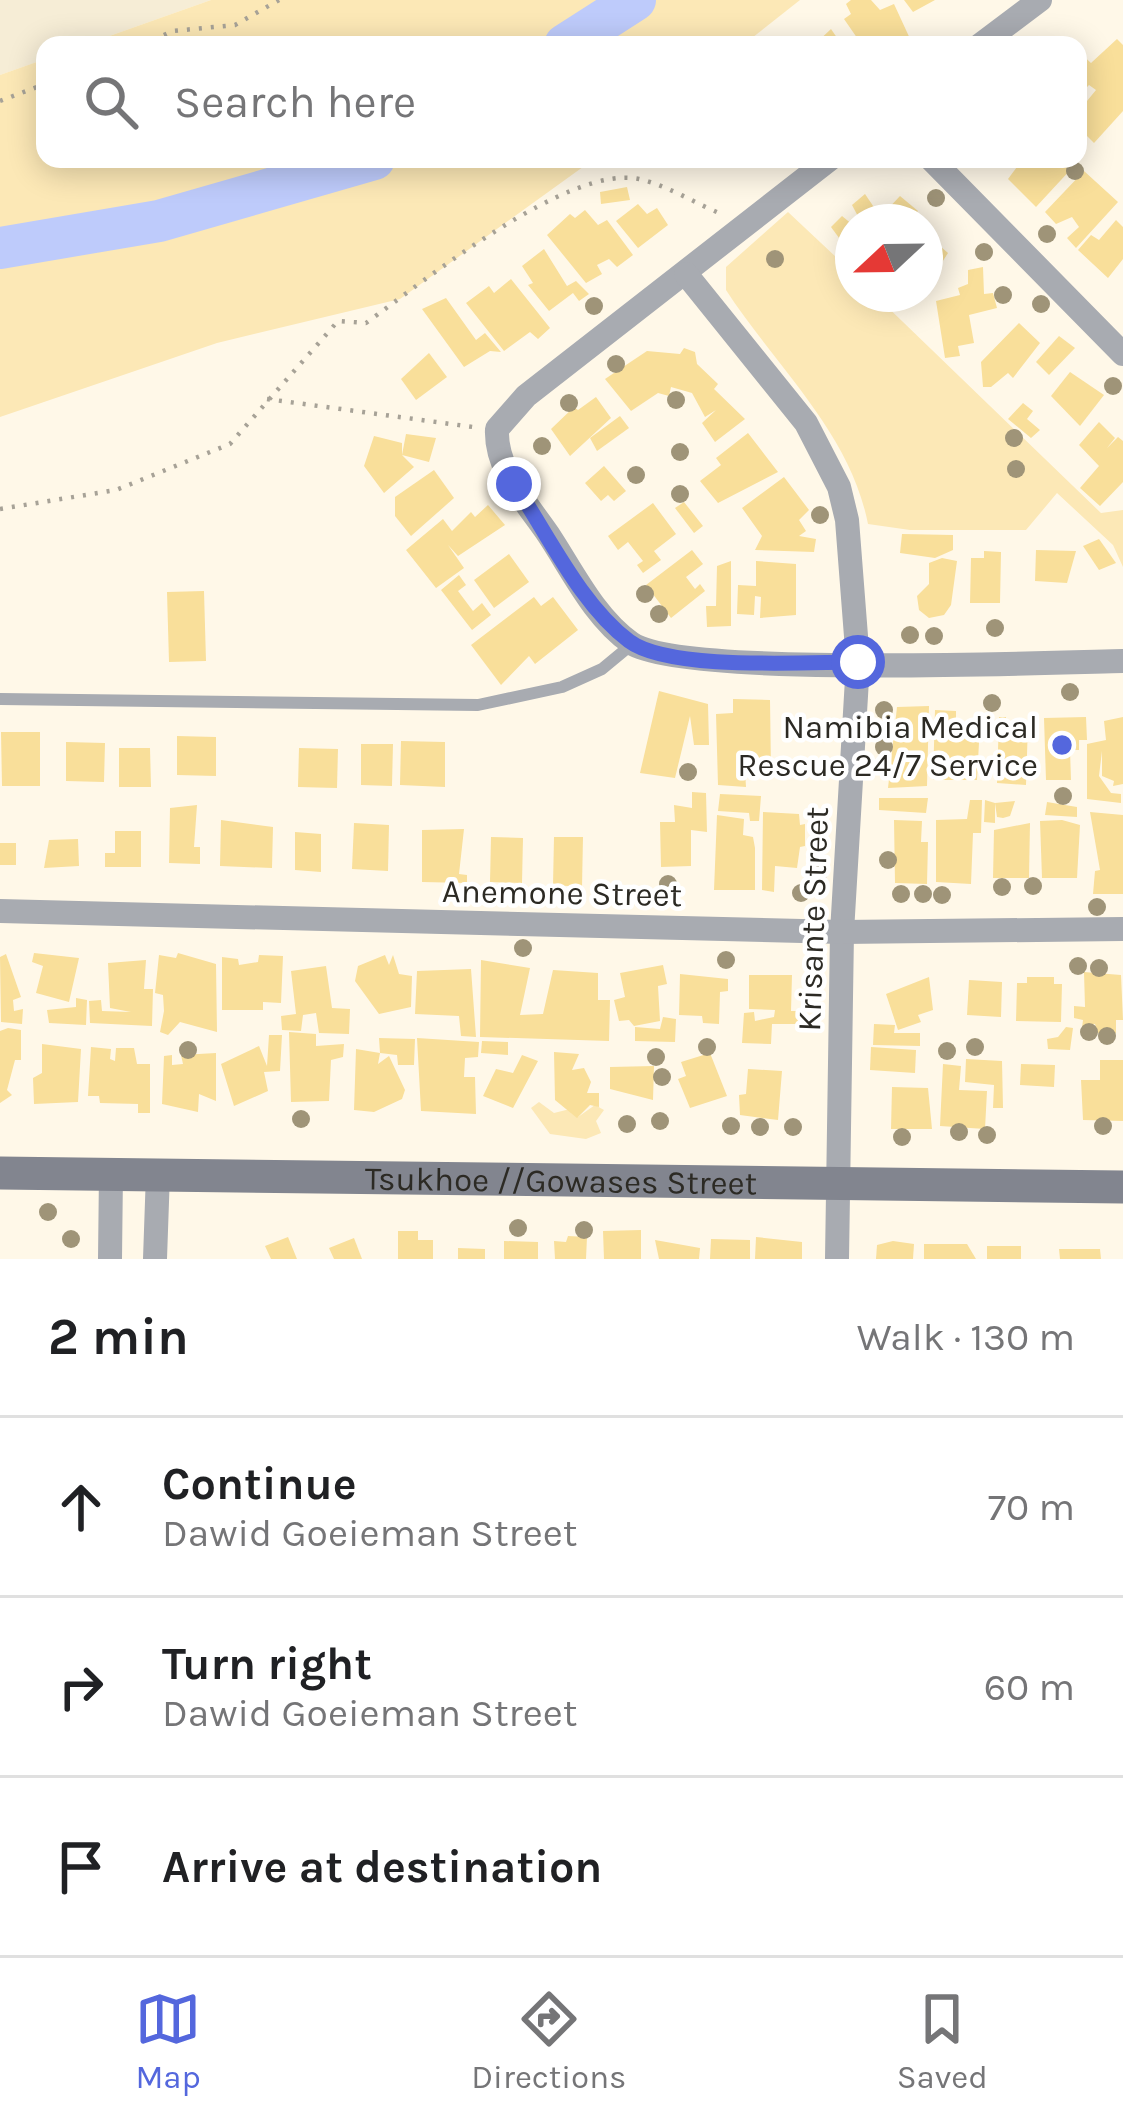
<!DOCTYPE html>
<meta charset="utf-8">
<style>
body{margin:0;font-family:Karla,sans-serif;background:#f6f6f6;color:#202124}
.compass{position:absolute;left:835px;top:204px;width:108px;height:108px;border-radius:50%;background:#fff;box-shadow:0 6px 30px #0003;rotate:248deg}
.stop{position:absolute;width:36px;height:36px;margin:-27px;border:9px solid #5467dd;border-radius:50%;background:#fff}
.stop.end{background:#5467dd;border-color:#fff;box-shadow:0 3px 12px #0008}
.list{margin:0;padding:0;list-style:none}
h2{display:flex;justify-content:space-between;align-items:center;height:156px;margin:0;padding:0 48px;font-size:51px}
h2 small{font-size:39px;font-weight:400;color:#757577}
.list li{display:grid;grid-template-columns:78px 1fr auto;gap:36px;align-items:center;box-sizing:border-box;height:180px;padding:0 48px;border-top:3px solid #e0e0e0}
.list b{display:block;font-size:45px;white-space:nowrap}
.list p{margin:0;font-size:39px;white-space:nowrap;color:#757577}
.list em{font-size:39px;font-style:normal;color:#757577}
.icon{flex:none;width:66px;height:66px;fill:none;stroke:currentColor;stroke-width:2;stroke-linecap:round;stroke-linejoin:round}
.map{position:relative;flex:none;width:1123px;height:1259px;overflow:hidden}
.search{position:absolute;background:#fff;box-shadow:0 6px 30px #0003;left:36px;right:36px;top:36px;height:132px;display:flex;align-items:center;gap:30px;box-sizing:border-box;padding:0 42px;border-radius:24px;color:#757577;font-size:45px}
.sheet{height:696px;background:#fff}
nav{display:flex;justify-content:space-around;align-items:center;box-sizing:border-box;height:168px;border-top:3px solid #e0e0e0;background:#fff;font-size:33px;color:#757577}
nav a{display:grid;justify-items:center;gap:6px}
nav .on{color:#5467dd}
.map>svg:first-child{display:block}
</style>
<div class="map">
<svg width="1123" height="1259" viewBox="0 0 1123 1259">
<rect width="100%" height="100%" fill="#fff8e8"/>
<path fill="#f6edd6" d="M0 0H211L84 45H45V59L0 75Z"/>
<g fill="#fce8b6">
<path d="M211 0H800L743 45H84Z"/>
<path d="M45 59V159H594L400 299 217 343 0 417V75Z"/>
<path d="M788 212 853 273V294H874L1101 513 1123 510V567L1113 545 1057 493 1026 530H910L868 524C850 432 776 367 726 290V267Z"/>
<path d="M539 1102 554 1113 570 1109 578 1117 595 1105 604 1110 596 1121 601 1133 586 1139 550 1134 531 1108Z"/>
</g>
<g fill="none" stroke-linecap="round" stroke-linejoin="round">
<g stroke="#becbfb" stroke-width="42">
<path d="M565 45 635 0"/>
<path d="M0 248 159 221 374 159"/>
</g>
</g>
<g fill="#f9df9a">
<path d="M851 0H871L880 10 894 4 912 43 862 45 844 19 851 14 846 4Z"/>
<path d="M904 0H935L913 12Z"/>
<path d="M831 29 842 45H814Z"/>
<path d="M1117 39 1123 45V111L1094 143 1078 127V112L1096 90 1089 85 1078 96V51L1091 63Z"/>
<path d="M1030 159H1064L1073 167 1036 207 1008 179 1022 160Z"/>
<path d="M1084 171 1118 202 1076 248 1067 238 1079 227 1072 217 1056 224 1045 212Z"/>
<path d="M627 187 630 200 601 204 600 192Z"/>
<path d="M865 194 884 222H861L852 205Z"/>
<path d="M900 196 918 211 908 222H895L884 213Z"/>
<path d="M638 204 647 214 657 208 668 225 638 248 616 221Z"/>
<path d="M585 210 598 225 607 220 633 255 617 267 609 259 597 265 602 274 586 283 547 235 570 214 575 218Z"/>
<path d="M842 216 853 225V257L831 227Z"/>
<path d="M1116 220 1123 227V259L1108 278 1078 250 1091 235 1099 240Z"/>
<path d="M925 233 948 253 928 284H925Z"/>
<path d="M544 249 567 286 576 281 589 294 579 301 573 293 549 311 528 285 533 283 522 266Z"/>
<path d="M983 267 984 294 993 293 997 308 969 315 974 343 958 346 960 356 945 358 936 301 960 295 958 288 968 284V270Z"/>
<path d="M511 279 550 328 538 339 530 332 504 351 466 303 489 286 494 293Z"/>
<path d="M446 298 476 340 485 333 501 352 490 351 464 367 422 309Z"/>
<path d="M1019 323 1040 343 1013 378 1008 373 991 387H983L981 362Z"/>
<path d="M1059 336 1075 348 1049 375 1036 362Z"/>
<path d="M684 348 695 352 697 364 718 384 714 389 745 419 715 442 702 423 716 410 705 417 692 393 671 387 669 396 658 393 631 411 605 379 647 351 680 354Z"/>
<path d="M429 353 447 377 416 400 401 379Z"/>
<path d="M1070 372 1104 395 1080 426 1051 396Z"/>
<path d="M596 397 611 418 570 456 551 429 574 407 578 410Z"/>
<path d="M1023 403 1033 411 1027 419 1040 430 1031 438 1008 419Z"/>
<path d="M620 416 629 428 597 451 590 438Z"/>
<path d="M1099 422 1115 438 1107 448 1118 437 1123 441V482L1100 506 1080 488 1099 466 1079 445Z"/>
<path d="M748 433 778 472 718 503 700 481 721 465 716 458Z"/>
<path d="M406 434 436 438 429 462 402 455 414 467 384 493 364 466 374 436 402 443V455Z"/>
<path d="M604 466 626 491 614 501 608 495 601 501 585 483Z"/>
<path d="M434 470 454 498 411 536 395 516V497Z"/>
<path d="M784 477 809 510 799 520 806 531 799 536 816 539 814 552 755 550 762 536 742 508Z"/>
<path d="M684 502 703 526 694 533 675 508Z"/>
<path d="M653 503 676 534 654 551 661 560 643 573 637 565 643 561 628 542 618 550 608 536Z"/>
<path d="M488 505 505 525 458 556 448 545 464 568 436 588 406 550 443 519 452 531 471 512 475 517Z"/>
<path d="M902 534 953 535V550L935 558 900 553Z"/>
<path d="M1099 539 1116 563 1099 570 1083 546Z"/>
<path d="M692 550 703 564 686 577 695 589 700 584 705 591 671 618 646 585Z"/>
<path d="M1036 550 1076 551 1067 583 1035 581Z"/>
<path d="M984 551 1001 552 1000 603H970L971 558H984Z"/>
<path d="M509 554 529 582 494 608 474 580Z"/>
<path d="M942 558 957 561 951 605 944 615 929 618 919 610 917 596 929 584V563Z"/>
<path d="M731 561V626L707 627 706 606H716L717 566Z"/>
<path d="M756 561 796 564V615L760 618 761 597 755 596 754 615 737 614 738 585 756 586Z"/>
<path d="M459 575 466 585 458 591 473 611 482 603 491 615 472 630 441 590Z"/>
<path d="M204 591 206 661 169 662 167 592Z"/>
<path d="M534 597 541 606 553 597 578 630 535 664 529 656 501 685 471 645Z"/>
<path d="M659 691 708 704 709 745H694L690 716 675 778 640 773Z"/>
<path d="M733 699 770 700 771 770 745 771 746 787 718 785 716 714 733 713Z"/>
<path d="M929 706 927 786 888 788 897 707Z"/>
<path d="M935 710 956 711V733L961 732V724H980L977 780H933Z"/>
<path d="M999 717H1006V723L1028 724 1026 785 997 783Z"/>
<path d="M1086 717 1087 740H1079V750H1070L1071 780H1046L1044 718Z"/>
<path d="M1123 717V784L1113 786 1114 781 1102 776V751L1099 776 1111 793 1121 794V803L1087 799V744L1106 740 1104 721Z"/>
<path d="M1 732H40V786H2Z"/>
<path d="M177 736 216 737V776L177 775Z"/>
<path d="M401 741 445 742V787L400 785Z"/>
<path d="M66 742 105 743 104 782 66 781Z"/>
<path d="M361 744H393L392 786 361 785Z"/>
<path d="M119 748H150L151 787H119Z"/>
<path d="M299 748 338 749 337 788 298 787Z"/>
<path d="M692 792 706 793 707 832 691 830V866L661 867 660 822H675L674 805 692 808Z"/>
<path d="M720 794 761 796 759 821H750L749 813 718 811Z"/>
<path d="M879 798H928L926 813 879 810Z"/>
<path d="M970 800H982L981 833H973L971 884 936 882V820L967 819Z"/>
<path d="M985 800 995 803 1015 801 1010 816 1003 818 997 817 995 803V823L984 822Z"/>
<path d="M1047 802 1077 807V817L1045 815Z"/>
<path d="M197 805 194 847H200V864L169 863 170 808Z"/>
<path d="M763 812 799 814 800 825 805 824V846L800 847 797 868 775 866 774 892 762 890Z"/>
<path d="M1090 812 1123 815V894H1093L1095 871 1100 870Z"/>
<path d="M717 815 744 819 743 835 753 837 755 848V890H714Z"/>
<path d="M221 820 273 827 272 868 220 866Z"/>
<path d="M894 820 922 821 921 842H928L927 884 895 883Z"/>
<path d="M1062 820 1080 825 1077 878H1042L1040 821Z"/>
<path d="M354 823 389 825 388 871 352 869Z"/>
<path d="M1030 823 1029 878H993L994 830Z"/>
<path d="M464 829 459 874 467 875V883L422 882V830Z"/>
<path d="M115 831H141V867H105V853H115Z"/>
<path d="M295 832 321 834V872L295 870Z"/>
<path d="M491 837 523 838 522 883 490 882Z"/>
<path d="M554 837H583L582 887 553 885Z"/>
<path d="M78 839 79 866 44 868 49 840Z"/>
<rect x="0" y="843" width="16" height="22"/>
<path d="M34 953 79 958 69 1002 36 993 43 966 32 962Z"/>
<path d="M178 953 216 964 217 1032 180 1022 168 1035 160 1032 164 1011 163 995 155 993 159 955 176 958Z"/>
<path d="M6 954 21 997 13 1000 14 1011 23 1009 22 1024 1 1022 0 957Z"/>
<path d="M259 955 283 956 281 1003 263 1002V1010H222V957L238 959 239 965 258 962Z"/>
<path d="M385 955 389 965 393 955 399 974 412 976 411 1007 379 1014 355 981 358 966Z"/>
<path d="M146 960 144 989H153L152 1026 90 1023 89 1001 101 1000 102 1011 131 1012 110 1008 108 963Z"/>
<path d="M481 960 530 968 520 1015 543 1014 553 970 598 973V1000H610L609 1041 480 1037Z"/>
<path d="M663 965 667 984 658 986 660 1021 634 1026 629 1020 619 1021 614 1000 625 997 620 973Z"/>
<path d="M326 966 332 1008 350 1009 349 1034 319 1033 316 1013 303 1015 301 1031 282 1030 281 1016 296 1014 291 971Z"/>
<path d="M471 969 476 1037 461 1036 459 1016 415 1014 417 971Z"/>
<path d="M1084 972 1121 975 1123 1020H1116V1033H1098L1095 1024 1082 1028 1083 1020 1074 1018V1006L1085 1007Z"/>
<path d="M680 974 728 979V991L720 992 719 1024 703 1023 702 1016 679 1015Z"/>
<path d="M749 975H792L791 1011H803L801 1024H772L771 1044 742 1043 744 1013 754 1012 755 1021 774 1017 775 1010 749 1009Z"/>
<path d="M929 977 933 1010 918 1015 921 1022 898 1030 886 994Z"/>
<path d="M1027 977H1054V984H1062L1061 1022 1016 1021 1017 983H1027Z"/>
<path d="M969 980 1002 982 1001 1017 967 1015Z"/>
<path d="M76 998 87 1000 86 1025 49 1023 47 1010 76 1007Z"/>
<path d="M663 1017 676 1019 675 1042 635 1041V1027L660 1029Z"/>
<path d="M874 1024 895 1025 894 1033H920V1046L873 1045Z"/>
<path d="M1066 1027 1073 1028 1070 1050 1048 1049 1047 1039 1058 1037Z"/>
<path d="M8 1028 21 1030V1060H15L7 1090 12 1095 0 1103V1031Z"/>
<path d="M289 1032 316 1034V1046L344 1044 343 1057 331 1060 329 1101 291 1102Z"/>
<path d="M269 1035H282L280 1071 264 1072 268 1091 234 1106 221 1064 259 1046 267 1066Z"/>
<path d="M379 1038 415 1039 414 1065H398L397 1055 380 1053Z"/>
<path d="M417 1038 479 1042 478 1057 465 1058 464 1077H475L476 1114 421 1111Z"/>
<path d="M482 1041 508 1042V1055L481 1053Z"/>
<path d="M42 1044 81 1049 78 1102 34 1104 33 1078 42 1073Z"/>
<path d="M91 1047 111 1049 110 1059 115 1061 116 1048H134L137 1064H150V1113H138V1104L100 1103 99 1096H88Z"/>
<path d="M871 1047 916 1050 915 1073 870 1070Z"/>
<path d="M356 1049 380 1053 378 1064 389 1056 405 1090 402 1099 374 1112 354 1110Z"/>
<path d="M554 1052 579 1054 572 1070 584 1068 591 1082 587 1093H599V1107L590 1105 577 1118 555 1100Z"/>
<path d="M216 1053V1101L199 1094 198 1112 162 1104 164 1056 172 1055V1065L183 1064 181 1055Z"/>
<path d="M710 1053 727 1096 690 1108 678 1079 686 1076 681 1062Z"/>
<path d="M522 1055 538 1061 513 1108 483 1096 496 1069 513 1073Z"/>
<path d="M966 1059 1002 1061 1003 1108H993L994 1085 965 1082Z"/>
<path d="M1100 1060H1123V1121L1083 1120 1081 1080H1100Z"/>
<path d="M943 1064 961 1066 959 1090 987 1091 985 1129 940 1126Z"/>
<path d="M1021 1064 1055 1065 1054 1087 1020 1085Z"/>
<path d="M654 1066 653 1100 610 1089V1067Z"/>
<path d="M748 1069 782 1071 778 1120 740 1115 739 1095 746 1094Z"/>
<path d="M892 1087 928 1088 932 1129H891Z"/>
<path d="M641 1230V1259H604L603 1231Z"/>
<path d="M398 1231H418V1240H433V1259H398Z"/>
<path d="M568 1236 587 1237 586 1259H555L554 1241 566 1242Z"/>
<path d="M288 1237 297 1259H271L265 1246Z"/>
<path d="M756 1237 802 1242V1259H755Z"/>
<path d="M354 1238 362 1259H334L329 1248Z"/>
<path d="M711 1239 750 1240V1259H710Z"/>
<path d="M655 1240 700 1248 699 1259H659Z"/>
<path d="M504 1241 538 1242V1259H504Z"/>
<path d="M893 1241 914 1244 913 1259H876L877 1245Z"/>
<path d="M924 1244H967L976 1259H924Z"/>
<rect x="987" y="1246" width="34" height="13"/>
<path d="M458 1248 485 1249V1259H458Z"/>
<path d="M1059 1249H1100L1101 1259H1060Z"/>
</g>
<g fill="none" stroke-linecap="round" stroke-linejoin="round">
<g stroke="#a7a297" stroke-width="4.5" stroke-dasharray="3 9" stroke-linecap="butt">
<path d="M142 45 173 31 235 25 279 0"/>
<path d="M0 101 45 84"/>
<path d="M267 399 473 427"/>
<path d="M0 509 116 490 230 444 338 321 366 323C423 282 568 164 639 179 667 185 698 205 724 215"/>
</g>
<path stroke="#a8abb1" stroke-width="12" d="M0 699 478 705 562 687 602 669 631 645"/>
<g stroke="#a8abb1" stroke-width="24">
<path d="M980 45 1040 0"/>
<path d="M830 159 526 396 497 429C495 469 526 502 548 534 572 570 594 617 631 643 681 677 1042 663 1123 661"/>
<path d="M931 159 1123 354"/>
<path d="M686 274 806 423 839 487 847 520 858 662 842 932 837 1259"/>
<path d="M0 911 842 932 1123 929"/>
<path d="M110 1259 111 1172"/>
<path d="M155 1259 158 1173"/>
</g>
<path stroke="#82858f" stroke-width="33" id="s1" d="M0 1173 1123 1187"/>
</g>
<g fill="#9f9478">
<circle cx="1075" cy="171" r="9"/>
<circle cx="936" cy="198" r="9"/>
<circle cx="1047" cy="234" r="9"/>
<circle cx="984" cy="252" r="9"/>
<circle cx="775" cy="259" r="9"/>
<circle cx="1003" cy="295" r="9"/>
<circle cx="1041" cy="304" r="9"/>
<circle cx="594" cy="306" r="9"/>
<circle cx="616" cy="364" r="9"/>
<circle cx="1113" cy="386" r="9"/>
<circle cx="676" cy="400" r="9"/>
<circle cx="569" cy="403" r="9"/>
<circle cx="1014" cy="438" r="9"/>
<circle cx="542" cy="446" r="9"/>
<circle cx="680" cy="452" r="9"/>
<circle cx="1016" cy="469" r="9"/>
<circle cx="636" cy="475" r="9"/>
<circle cx="680" cy="494" r="9"/>
<circle cx="820" cy="515" r="9"/>
<circle cx="645" cy="594" r="9"/>
<circle cx="659" cy="614" r="9"/>
<circle cx="995" cy="628" r="9"/>
<circle cx="910" cy="635" r="9"/>
<circle cx="934" cy="636" r="9"/>
<circle cx="1070" cy="692" r="9"/>
<circle cx="992" cy="703" r="9"/>
<circle cx="884" cy="710" r="9"/>
<circle cx="884" cy="747" r="9"/>
<circle cx="688" cy="772" r="9"/>
<circle cx="1063" cy="796" r="9"/>
<circle cx="888" cy="860" r="9"/>
<circle cx="820" cy="871" r="9"/>
<circle cx="668" cy="884" r="9"/>
<circle cx="1033" cy="886" r="9"/>
<circle cx="1002" cy="887" r="9"/>
<circle cx="801" cy="893" r="9"/>
<circle cx="901" cy="894" r="9"/>
<circle cx="923" cy="894" r="9"/>
<circle cx="942" cy="895" r="9"/>
<circle cx="1097" cy="907" r="9"/>
<circle cx="523" cy="948" r="9"/>
<circle cx="726" cy="960" r="9"/>
<circle cx="1078" cy="966" r="9"/>
<circle cx="1099" cy="968" r="9"/>
<circle cx="1089" cy="1032" r="9"/>
<circle cx="1107" cy="1036" r="9"/>
<circle cx="707" cy="1047" r="9"/>
<circle cx="975" cy="1047" r="9"/>
<circle cx="188" cy="1050" r="9"/>
<circle cx="947" cy="1051" r="9"/>
<circle cx="656" cy="1057" r="9"/>
<circle cx="662" cy="1077" r="9"/>
<circle cx="301" cy="1119" r="9"/>
<circle cx="660" cy="1121" r="9"/>
<circle cx="627" cy="1124" r="9"/>
<circle cx="731" cy="1126" r="9"/>
<circle cx="1103" cy="1126" r="9"/>
<circle cx="760" cy="1127" r="9"/>
<circle cx="793" cy="1127" r="9"/>
<circle cx="959" cy="1132" r="9"/>
<circle cx="987" cy="1135" r="9"/>
<circle cx="902" cy="1137" r="9"/>
<circle cx="48" cy="1212" r="9"/>
<circle cx="518" cy="1228" r="9"/>
<circle cx="584" cy="1230" r="9"/>
<circle cx="71" cy="1239" r="9"/>
</g>
<g fill="none" stroke-linecap="round" stroke-linejoin="round">
<path stroke="#5467dd" stroke-width="15" d="M514 484C548 534 580 604 629 641 669 671 805 662 858 662"/>
</g>
<circle fill="#5467dd" stroke="#fff" stroke-width="4.5" cx="1062" cy="745" r="12"/>
<g text-anchor="middle" stroke-width="9" stroke-linejoin="round" paint-order="stroke">
<g font-size="33" fill="#2c2a24" stroke="#fff" text-anchor="end">
<text x="1038" y="738">Namibia Medical<tspan x="1038" dy="38">Rescue 24/7 Service</tspan></text>
</g>
<g font-size="33" fill="#2c2a24" stroke="#fff">
<text transform="translate(562 892) rotate(1)" y="12">Anemone Street</text>
<text transform="translate(812 919) rotate(-88)" y="12">Krisante Street</text>
<text dy="12" stroke="none"><textPath href="#s1" startOffset="561">Tsukhoe //Gowases Street</textPath></text>
</g>
</g>
</svg>
<svg class="compass" viewBox="-18 -18 36 36"><path d="M0-13l5 13h-10z" fill="#e53935"/><path d="M0 13l5-13h-10z" fill="#757577"/></svg>
<div class="stop" style="left:858px;top:662px"></div>
<div class="stop end" style="left:514px;top:484px"></div>
<div class="search"><svg class="icon" aria-label="search" viewBox="0 0 24 24"><circle cx="10" cy="10" r="6"/><path d="M15 15l6 6"/></svg>Search here</div>
</div>
<section class="sheet">
<h2>2 min<small>Walk · 130 m</small></h2>
<ul class="list">
<li><svg class="icon" aria-label="ahead" viewBox="0 0 24 24"><path d="M12 20V5M6 11l6-6 6 6"/></svg><div><b>Continue</b><p>Dawid Goeieman Street</p></div><em>70 m</em></li>
<li><svg class="icon" aria-label="right" viewBox="0 0 24 24"><path d="M7 20v-9h11M14 6l5 5-5 5"/></svg><div><b>Turn right</b><p>Dawid Goeieman Street</p></div><em>60 m</em></li>
<li><svg class="icon" aria-label="arrive" viewBox="0 0 24 24"><path d="M6 21V4h12l-3 4 3 4H6"/></svg><div><b>Arrive at destination</b></div></li>
</ul>
</section>
<nav>
<a class="on"><svg class="icon" aria-label="map" viewBox="0 0 24 24"><path d="M3 6l6-2 6 2 6-2v14l-6 2-6-2-6 2zM9 4v14M15 6v14"/></svg>Map</a>
<a><svg class="icon" aria-label="directions" viewBox="0 0 24 24"><path d="M12 3l9 9-9 9-9-9zM9 14v-3h6M13 9l2 2-2 2"/></svg>Directions</a>
<a><svg class="icon" aria-label="saved" viewBox="0 0 24 24"><path d="M7 4h10v16l-5-4-5 4z"/></svg>Saved</a>
</nav>
